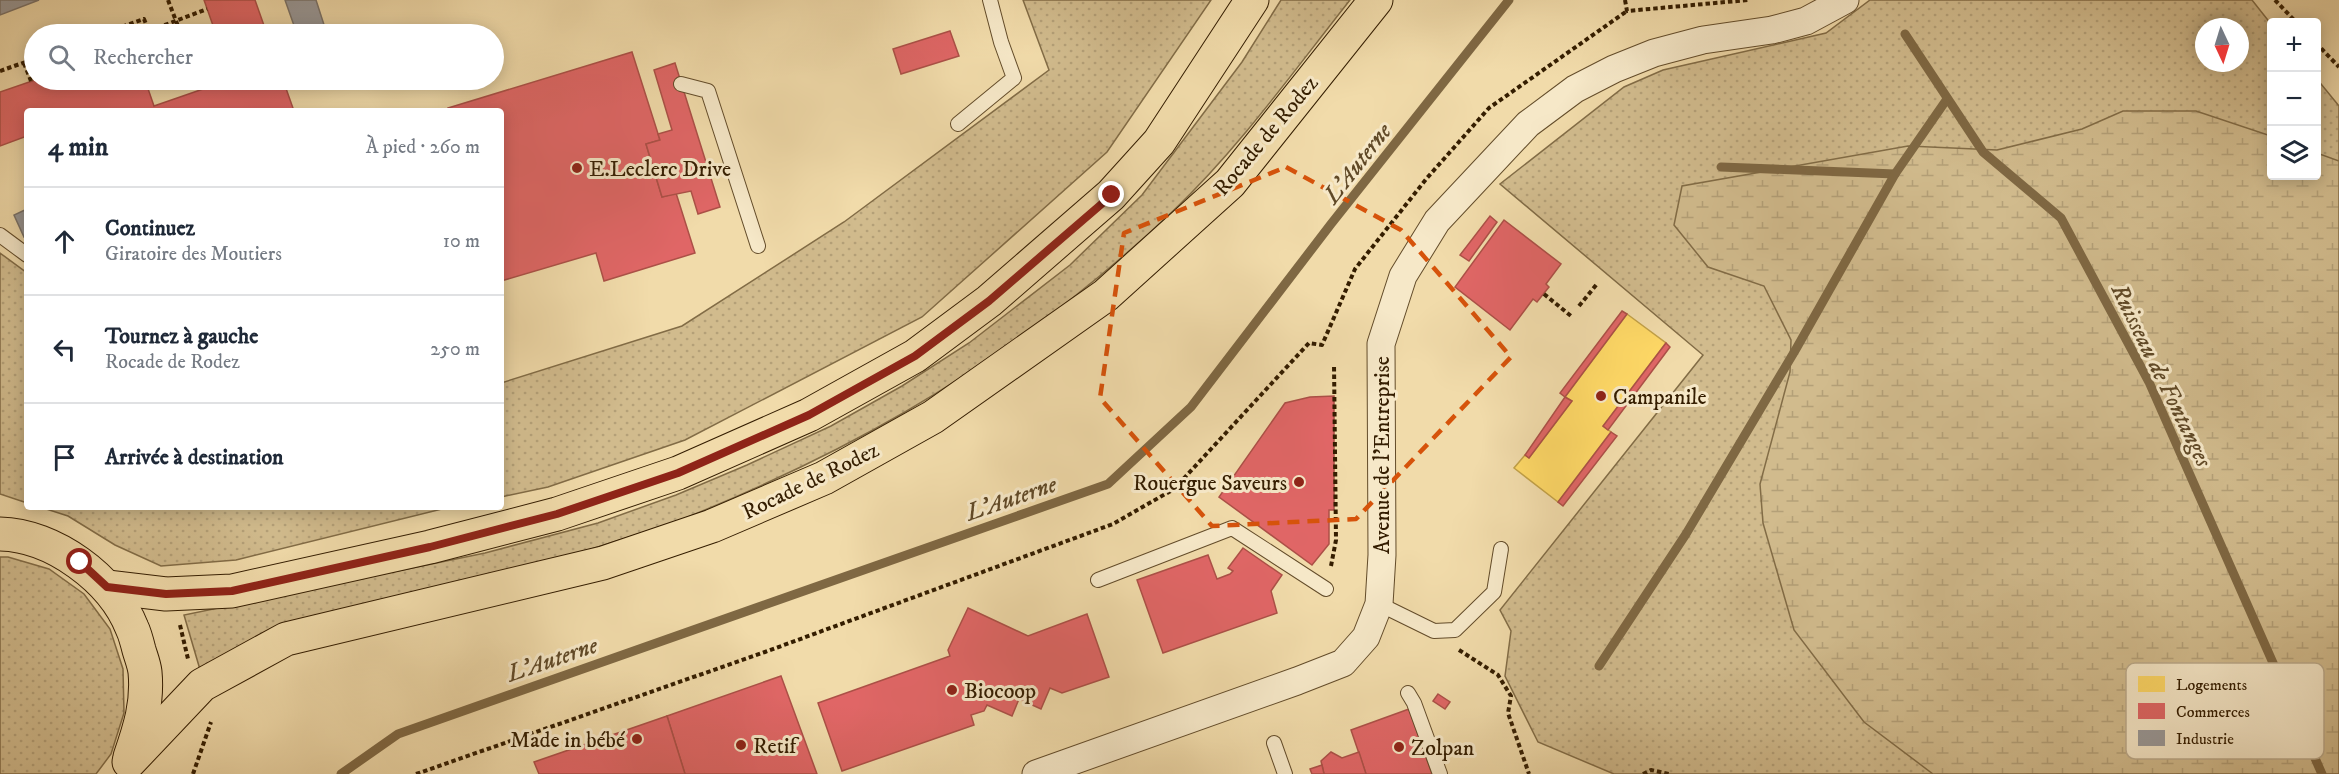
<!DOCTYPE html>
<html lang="fr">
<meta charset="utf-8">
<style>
body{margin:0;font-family:"IM FELL DW Pica",serif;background:#f6f6f7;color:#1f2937}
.controls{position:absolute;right:18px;top:18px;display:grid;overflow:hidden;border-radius:6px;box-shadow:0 3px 15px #0003}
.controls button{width:54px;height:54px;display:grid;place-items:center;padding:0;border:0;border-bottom:2px solid #e0e1e3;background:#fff;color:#1f2937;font:30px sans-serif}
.compass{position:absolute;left:2195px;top:18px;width:54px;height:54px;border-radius:50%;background:#fff;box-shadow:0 3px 15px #0003;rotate:176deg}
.stop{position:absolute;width:18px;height:18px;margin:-14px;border:4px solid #8f2418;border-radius:50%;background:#fff}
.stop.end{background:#8f2418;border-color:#fff;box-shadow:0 2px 6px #0008}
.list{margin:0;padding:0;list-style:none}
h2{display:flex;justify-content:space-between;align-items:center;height:78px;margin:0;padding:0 24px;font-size:26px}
h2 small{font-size:20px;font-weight:400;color:#747a83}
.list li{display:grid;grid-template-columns:39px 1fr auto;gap:18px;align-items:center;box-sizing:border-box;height:108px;padding:0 24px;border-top:2px solid #e0e1e3}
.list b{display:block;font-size:22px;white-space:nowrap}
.list p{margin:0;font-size:20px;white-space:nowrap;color:#747a83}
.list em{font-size:20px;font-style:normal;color:#747a83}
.icon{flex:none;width:33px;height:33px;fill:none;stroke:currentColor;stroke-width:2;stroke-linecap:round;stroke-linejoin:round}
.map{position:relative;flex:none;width:2339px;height:774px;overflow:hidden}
.search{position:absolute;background:#fff;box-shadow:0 3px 15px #0003;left:24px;top:24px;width:480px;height:66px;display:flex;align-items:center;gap:15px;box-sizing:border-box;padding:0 21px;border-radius:33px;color:#747a83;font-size:22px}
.panel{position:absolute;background:#fff;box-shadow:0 3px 15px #0003;left:24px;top:108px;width:480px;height:402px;border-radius:6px}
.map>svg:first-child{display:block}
</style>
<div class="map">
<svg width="2339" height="774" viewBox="0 0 2339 774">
<defs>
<pattern id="grass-dots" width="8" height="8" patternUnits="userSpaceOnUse" patternTransform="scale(1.5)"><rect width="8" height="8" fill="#d1bb8d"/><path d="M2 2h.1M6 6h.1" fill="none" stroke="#b4a078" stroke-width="1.8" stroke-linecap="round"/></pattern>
<pattern id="wetland-marsh" width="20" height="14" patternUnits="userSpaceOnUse" patternTransform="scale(1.5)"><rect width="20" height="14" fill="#d1bb8d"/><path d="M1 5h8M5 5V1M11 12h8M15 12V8" fill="none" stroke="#b4a078"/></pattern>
</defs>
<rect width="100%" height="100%" fill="#f1dbaa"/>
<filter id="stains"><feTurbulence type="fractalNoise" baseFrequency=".00333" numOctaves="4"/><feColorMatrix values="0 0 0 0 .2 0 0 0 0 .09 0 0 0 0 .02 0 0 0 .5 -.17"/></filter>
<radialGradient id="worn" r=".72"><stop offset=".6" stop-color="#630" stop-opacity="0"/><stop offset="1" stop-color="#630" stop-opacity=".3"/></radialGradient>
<g fill="url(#grass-dots)" stroke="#826c46" stroke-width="1.5" fill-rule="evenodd">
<path d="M1023 0H1211L1107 152 922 317 685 440 548 487 501 497V383L682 326 844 222 1049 70Z"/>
<path d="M1281 0H1350C1293 72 1239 148 1173 211 1093 287 1001 356 905 412 831 455 753 491 673 523L201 673 184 615 485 553 598 523 676 495 747 465 831 426 902 386 969 343 1070 265 1142 195 1242 62Z"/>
<path d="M1870 0H2252L2271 24 2272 176H2316L2317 79 2339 106V774H1614L1538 742 1505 676 1511 631 1500 610 1703 355 1500 184 1624 87 1663 70 1826 33ZM2204 27H2240V63H2204Z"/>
<path d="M0 253 27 273V503L0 494Z"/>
<path d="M40 507H450L236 560 161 566 115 545 68 516Z"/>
<path d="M0 557H8L49 569 84 594 110 629 123 669 124 713 111 754 96 774H0Z"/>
</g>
<path fill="url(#wetland-marsh)" stroke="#826c46" stroke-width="1.5" d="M2123 111H2196L2271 136 2272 176H2316L2317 153 2339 161V774H1933L1864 722 1794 630 1763 523 1760 484 1790 372 1791 340 1764 286 1708 267 1674 225 1682 186 1908 146 1997 150 2082 129Z"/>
<path fill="#ffd966" stroke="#c2a147" stroke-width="1.5" d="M1627 314 1666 343 1603 426 1611 432 1558 502 1514 468 1525 455 1529 458 1572 401 1565 397Z"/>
<g fill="#e06666" stroke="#ac5047" stroke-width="1.5">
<path d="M204 0H255L267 34H216Z"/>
<path d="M950 31 959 56 901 74 893 49Z"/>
<path d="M632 52 660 140 646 144 662 197 676 193 695 253 604 281 596 253 501 281V111H449L448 108Z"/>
<path d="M675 63 720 207 698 214 691 191 662 197 646 144 660 140 658 134 672 130 654 70Z"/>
<path d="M35 80H145L154 106 229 80H283L294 111H27V136L0 146V92Z"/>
<path d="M1490 216 1497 222 1469 261 1460 255Z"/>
<path d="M1504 220 1561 264 1546 284 1549 287 1537 302 1533 299 1510 330 1455 287Z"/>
<path d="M1622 311 1627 314 1565 397 1560 393Z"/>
<path d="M1666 343 1670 347 1608 430 1603 426Z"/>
<path d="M1334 396V510H1329V544L1312 565 1219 497 1285 403 1310 397Z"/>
<path d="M1565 397 1572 401 1529 458 1525 455Z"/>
<path d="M1611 432 1617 436 1563 506 1558 502Z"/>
<path d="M1243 548 1282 575 1271 591 1277 613 1163 653 1137 580 1208 555 1217 579 1230 574 1233 571 1228 568Z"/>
<path d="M968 608 1028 636 1087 614 1109 677 1062 693 1050 688 1041 709 1019 699 1012 716 987 705 984 711 971 715 974 725 842 771 818 703 950 656 948 650Z"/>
<path d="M781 676 817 774H685L667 716Z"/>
<path d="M1438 694 1450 702 1445 709 1433 701Z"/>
<path d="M1409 709 1432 774H1366L1351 730Z"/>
<path d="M667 716 685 774H539L534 762Z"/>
<path d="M1331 752 1342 758 1359 752 1366 774H1324L1321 761Z"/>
<path d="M1322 765 1324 774H1312L1310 769Z"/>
</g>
<g fill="#999" stroke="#7b746b" stroke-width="1.5">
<path d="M0 0H39L0 15Z"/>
<path d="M285 0H316L327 34H297Z"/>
<path d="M27 209V236L24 237 14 215Z"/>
</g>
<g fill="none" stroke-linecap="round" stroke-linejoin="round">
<g stroke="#7f6843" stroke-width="9">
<path d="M1905 34 1983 152 2061 218 2149 382 2322 774"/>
<path d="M1721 167 1895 174"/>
<path d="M1599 666 1686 534 1796 349 1895 174 1947 99"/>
<path d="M341 774 398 734 1108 484 1191 407 1331 224 1509 0"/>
</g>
<g stroke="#634c2a" stroke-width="16">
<g id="service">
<path d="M681 84 708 91 758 246"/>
<path d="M958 124 1014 78 1001 42 990 0"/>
<path d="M0 235 27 255"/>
<path d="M1098 580 1232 528 1326 589"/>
<path d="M1379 604 1434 631 1455 630 1494 592 1501 549"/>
<path d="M1408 693 1414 703 1440 774"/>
<path d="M1274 743 1285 774"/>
</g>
</g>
<g stroke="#634c2a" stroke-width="29">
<path id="minor" d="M1036 774 1297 681 1343 663 1366 637 1379 604 1382 555 1381 344 1403 276 1437 221 1528 124 1575 89 1614 69 1654 53 1703 40 1772 30 1806 21 1845 0"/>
</g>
<g stroke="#341d00" stroke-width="35">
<g id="primary">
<path d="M0 534C53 535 113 579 132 628 135 634 137 642 139 650 141 657 144 664 145 672 148 703 140 728 130 757"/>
<path d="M107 587 166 594 232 591 430 547 557 514 678 473 809 415 915 356 989 301 1111 195 1159 142 1252 0"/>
<path d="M129 762 202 685 286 639 603 563 712 526 824 478 933 417 1106 295 1230 183 1376 0"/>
</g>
</g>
<g stroke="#341d00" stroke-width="4" stroke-dasharray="4.5 3" stroke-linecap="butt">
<path d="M168 0 181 34"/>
<path d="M1625 0 1627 11 1748 0"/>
<path d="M2275 0 2296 22"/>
<path d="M101 34 144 19 149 31 207 9"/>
<path d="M2316 43 2339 67"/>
<path d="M24 63 31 81"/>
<path d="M0 71 34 59"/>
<path d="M198 80 199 83"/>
<path d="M1544 294 1571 316"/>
<path d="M1579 306 1597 284"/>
<path d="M1331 566 1336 540 1334 364"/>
<path d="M180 625 188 659"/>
<path d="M1459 650 1498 675 1511 696 1508 713 1529 774"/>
<path d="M193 774 211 722"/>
<path d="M416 774 765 652 1113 524 1174 489 1309 343 1322 345 1355 269 1427 178 1489 108 1627 11"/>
<path d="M1643 774 1651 770 1669 774"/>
</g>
<use href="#service" stroke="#f6e8c8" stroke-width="14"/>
<use href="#minor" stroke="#f6e8c8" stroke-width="27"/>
<use href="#primary" stroke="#f1dbaa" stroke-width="33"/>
</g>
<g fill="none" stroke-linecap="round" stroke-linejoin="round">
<path stroke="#8f2418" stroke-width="8" d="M80 562 107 587 166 594 232 591 430 547 557 514 678 473 809 415 915 356 989 301 1112 195"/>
</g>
<path fill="none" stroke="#d6530b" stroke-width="4.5" stroke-dasharray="12 8" stroke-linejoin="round" d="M1286 167 1401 230 1511 357 1356 519 1212 526 1100 398 1124 233Z"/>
<g fill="#8f2418" stroke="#f6e8c8" stroke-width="2">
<circle cx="577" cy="168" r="6"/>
<circle cx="1601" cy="396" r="6"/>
<circle cx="1299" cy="482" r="6"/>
<circle cx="952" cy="690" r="6"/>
<circle cx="637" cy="739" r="6"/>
<circle cx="741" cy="745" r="6"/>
<circle cx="1399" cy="747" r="6"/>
</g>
<g text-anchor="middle" stroke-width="6" stroke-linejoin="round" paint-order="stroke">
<g font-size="22" fill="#341d00" stroke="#f6e8c8">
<text transform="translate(1265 135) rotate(-50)" y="8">Rocade de Rodez</text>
<text transform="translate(1381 455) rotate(-90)" y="8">Avenue de l'Entreprise</text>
<text transform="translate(810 480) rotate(-26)" y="8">Rocade de Rodez</text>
</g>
<g font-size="22" fill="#341d00" stroke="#f6e8c8" text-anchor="start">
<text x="589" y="176">E.Leclerc Drive</text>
<text x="1613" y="404">Campanile</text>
<text x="1287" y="490" text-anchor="end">Rouergue Saveurs</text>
<text x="964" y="698">Biocoop</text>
<text x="625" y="747" text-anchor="end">Made in bébé</text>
<text x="753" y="753">Retif</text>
<text x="1411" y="755">Zolpan</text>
</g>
<g font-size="24" font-style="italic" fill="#604927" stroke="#f6e8c8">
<text transform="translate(1357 163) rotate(-52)" y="8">L'Auterne</text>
<text transform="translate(2162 375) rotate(64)" y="8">Ruisseau de Fontanges</text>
<text transform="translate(1011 498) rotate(-19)" y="8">L'Auterne</text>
<text transform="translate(552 659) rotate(-19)" y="8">L'Auterne</text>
</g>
</g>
<rect x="2126" y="663" width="198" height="96" rx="9" fill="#f6e8c8" stroke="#bcab8c" stroke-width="1.5"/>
<rect x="2138" y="676" width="27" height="16" fill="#ffd966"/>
<rect x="2138" y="703" width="27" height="16" fill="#e06666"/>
<rect x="2138" y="730" width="27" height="16" fill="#999"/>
<g font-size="16" fill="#341d00">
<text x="2176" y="690">Logements</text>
<text x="2176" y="717">Commerces</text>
<text x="2176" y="744">Industrie</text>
</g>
<rect width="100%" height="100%" filter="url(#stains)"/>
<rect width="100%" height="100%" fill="url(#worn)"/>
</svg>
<div class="controls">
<button>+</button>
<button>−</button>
<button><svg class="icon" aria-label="layers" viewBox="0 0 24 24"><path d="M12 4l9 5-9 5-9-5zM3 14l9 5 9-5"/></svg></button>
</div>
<svg class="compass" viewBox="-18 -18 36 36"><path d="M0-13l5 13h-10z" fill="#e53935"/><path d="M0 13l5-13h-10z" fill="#747a83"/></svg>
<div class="stop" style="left:80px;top:562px"></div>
<div class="stop end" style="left:1112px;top:195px"></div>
<div class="search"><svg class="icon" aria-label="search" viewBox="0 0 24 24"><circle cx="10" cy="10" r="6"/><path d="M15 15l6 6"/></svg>Rechercher</div>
<section class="panel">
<h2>4 min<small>À pied · 260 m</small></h2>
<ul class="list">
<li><svg class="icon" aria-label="ahead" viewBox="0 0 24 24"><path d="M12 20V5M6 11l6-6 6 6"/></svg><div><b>Continuez</b><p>Giratoire des Moutiers</p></div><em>10 m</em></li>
<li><svg class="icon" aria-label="left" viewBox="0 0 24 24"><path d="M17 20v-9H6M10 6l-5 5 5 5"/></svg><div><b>Tournez à gauche</b><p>Rocade de Rodez</p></div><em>250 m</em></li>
<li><svg class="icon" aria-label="arrive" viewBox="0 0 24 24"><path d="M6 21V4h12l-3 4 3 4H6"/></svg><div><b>Arrivée à destination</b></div></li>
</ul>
</section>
</div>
